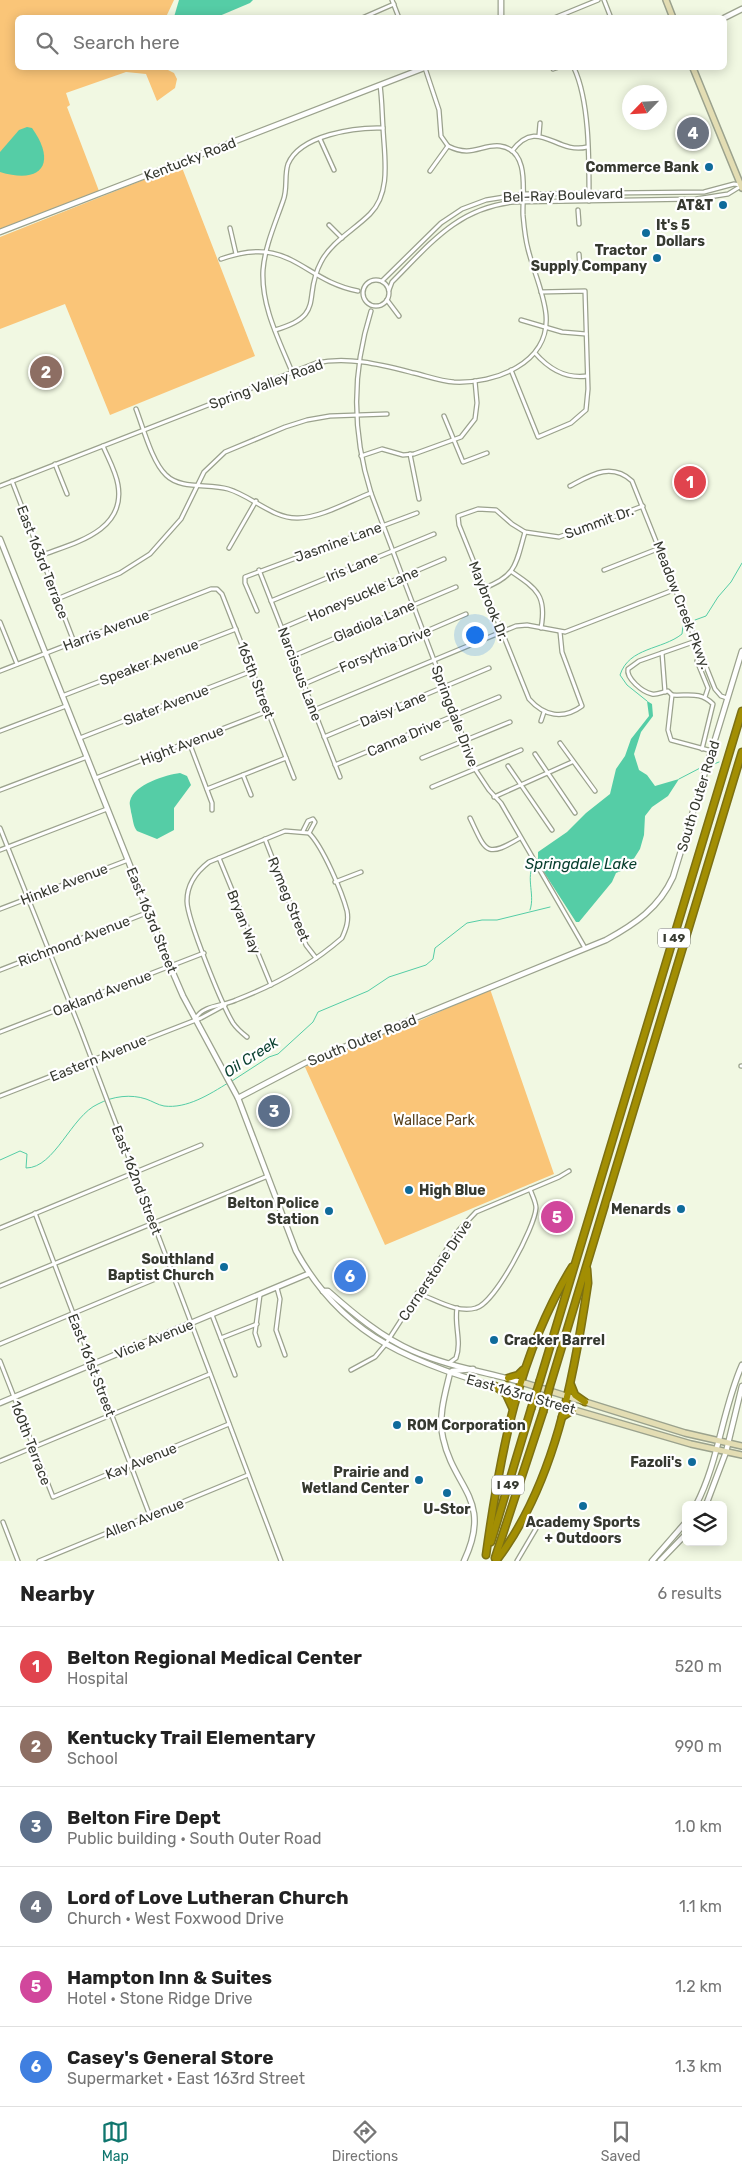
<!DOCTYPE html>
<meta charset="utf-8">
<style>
body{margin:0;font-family:Rubik,sans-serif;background:#f6f6f6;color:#222}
.controls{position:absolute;right:15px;bottom:15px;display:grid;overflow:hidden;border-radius:8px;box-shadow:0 2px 12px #0003}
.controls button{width:45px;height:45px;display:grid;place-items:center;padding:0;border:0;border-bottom:1px solid #e0e0e0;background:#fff;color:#222;font:25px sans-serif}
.compass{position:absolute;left:622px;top:85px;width:45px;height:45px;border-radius:50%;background:#fff;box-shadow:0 2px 12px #0003;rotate:245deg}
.you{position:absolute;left:474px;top:634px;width:18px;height:18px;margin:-12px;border:4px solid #fff;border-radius:50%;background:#1a73e8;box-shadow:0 0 0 8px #1a73e833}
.badge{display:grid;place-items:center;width:32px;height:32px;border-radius:50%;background:#0f766e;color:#fff;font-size:16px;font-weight:700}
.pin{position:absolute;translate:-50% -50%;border:2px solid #fff;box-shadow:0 1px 5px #0006}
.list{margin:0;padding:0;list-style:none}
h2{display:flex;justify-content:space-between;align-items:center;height:65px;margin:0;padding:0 20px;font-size:21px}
h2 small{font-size:16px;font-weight:400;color:#767676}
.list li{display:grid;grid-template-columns:32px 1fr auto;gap:15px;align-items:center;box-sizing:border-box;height:80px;padding:0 20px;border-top:1px solid #e0e0e0}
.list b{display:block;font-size:19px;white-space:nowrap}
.list p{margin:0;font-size:16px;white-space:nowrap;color:#767676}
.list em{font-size:16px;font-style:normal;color:#767676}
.icon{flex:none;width:28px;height:28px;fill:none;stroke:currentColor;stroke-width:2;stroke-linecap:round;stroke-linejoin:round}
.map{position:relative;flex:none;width:742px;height:1561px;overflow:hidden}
.search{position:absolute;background:#fff;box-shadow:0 2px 12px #0003;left:15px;right:15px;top:15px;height:55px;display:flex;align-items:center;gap:12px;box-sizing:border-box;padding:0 18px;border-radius:8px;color:#767676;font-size:19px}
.sheet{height:545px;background:#fff}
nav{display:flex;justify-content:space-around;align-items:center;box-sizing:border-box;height:70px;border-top:1px solid #e0e0e0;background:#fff;font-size:14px;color:#767676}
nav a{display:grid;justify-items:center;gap:2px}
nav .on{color:#0f766e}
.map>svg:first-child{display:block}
</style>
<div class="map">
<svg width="742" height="1561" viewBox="0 0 742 1561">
<rect width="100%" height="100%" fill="#f1f8e2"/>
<g fill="#fac578">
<path d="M0 0H174L166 17 18 18V68H164L174 73 177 79 175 88 157 101 146 74 126 72 66 93 70 105 67 107 99 191 0 229Z"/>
<path d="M181 165 255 356 110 415 65 304 0 329V237Z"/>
<path d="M490 989 554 1174 385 1245 305 1067 398 1027 410 1025Z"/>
</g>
<g fill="#55cda6">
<path d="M179 0H253L250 3 217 17H174Z"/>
<path d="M27 127 32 128C57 163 42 185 0 172V152L19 130Z"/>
<path d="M647 701 652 704 653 716 641 732 634 754 639 770 647 775 655 786 679 779 668 796 652 807 645 816 644 835 640 849 628 868 616 873 612 882 579 922H576L538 863V852L567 832 586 813 610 794 616 769 625 756 631 739 649 716Z"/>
<path d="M180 773 187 776 191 785 174 808V830L157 839 137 831C133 826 133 819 131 812 131 809 129 804 130 801 134 784 166 775 180 773Z"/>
</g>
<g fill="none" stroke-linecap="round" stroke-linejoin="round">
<g stroke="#55cda6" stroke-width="1">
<path d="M695 620 706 616 718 597 731 582 742 563"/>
<path d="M647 701 627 685 620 675C629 647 662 650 682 634L683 626"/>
<path d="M714 764 719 762"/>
<path d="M679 779 704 766"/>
<path d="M530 910C536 893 523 875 537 859"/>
<path d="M232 1081 269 1057 278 1054 313 1022 318 1012 368 991 389 977 426 965 433 959 435 948 467 923 482 920H497L550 907"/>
<path d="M0 1160 20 1151 27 1154 26 1168C55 1168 71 1116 98 1104 113 1096 131 1094 146 1099 152 1101 158 1105 164 1106 187 1109 210 1094 228 1083"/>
</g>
<g stroke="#9ba28d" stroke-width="5.5">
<g id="minor">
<path d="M392 0 399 18"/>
<path d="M604 0 611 18"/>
<path d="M362 18 394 4"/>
<path d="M554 18 598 0"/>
<path d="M574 68C590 102 589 162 589 201"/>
<path d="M553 69 556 68"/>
<path d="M539 135 540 123"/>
<path d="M320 139 334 170"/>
<path d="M512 151C538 116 556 155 587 147"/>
<path d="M430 171 448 146"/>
<path d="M578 210 579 224"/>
<path d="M329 225 342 238"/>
<path d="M230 228 236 254"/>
<path d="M579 254 580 268"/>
<path d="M221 259C291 234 301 280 358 291"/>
<circle cx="376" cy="293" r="13"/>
<path d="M382 281 441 223 462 209 486 200 523 194 704 192 734 184 741 185"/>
<path d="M389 290 392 282C430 244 457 208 514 202L696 199 728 194 741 186"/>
<path d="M387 300 399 316"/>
<path d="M371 311C352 371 352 433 371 493L475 769 489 790 501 803 585 948"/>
<path d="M521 320 562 332 586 334"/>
<path d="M275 330C327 315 302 297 321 262 331 242 354 230 370 214 392 192 384 155 383 127 382 113 382 99 380 85"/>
<path d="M535 353C549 369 565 379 587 376"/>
<path d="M511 370 538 437 571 423 586 410 588 389 585 291 541 292"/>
<path d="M292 372C279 340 261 306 263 270 265 246 275 224 283 201 288 189 284 176 288 164 300 135 355 127 383 128"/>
<path d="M136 409C143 427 152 462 166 475 181 490 209 483 228 489 252 496 273 519 298 518 320 518 350 501 371 493"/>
<path d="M444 416 463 462 487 453"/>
<path d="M410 454 419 499"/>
<path d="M361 456 382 449 403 455 414 454 461 437 475 419 477 403 475 381"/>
<path d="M55 464 67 494"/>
<path d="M12 481 74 642"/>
<path d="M0 486 316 363C349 356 382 365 414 373 427 376 440 381 454 382 495 384 550 363 546 315 544 293 533 270 528 249 525 238 524 226 523 215 522 194 531 150 500 146 481 144 472 158 448 146L441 136 439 110 425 68"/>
<path d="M570 486C591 475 611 462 632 481L715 689 721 696 727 698"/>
<path d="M229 548 256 501"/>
<path d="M40 556C73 543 126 532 118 485 116 472 108 458 103 446"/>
<path d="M259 570 340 777"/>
<path d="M604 570 660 548"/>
<path d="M512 572C537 589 547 596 541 628"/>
<path d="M484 588C517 576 516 563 525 532"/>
<path d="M57 599 120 573 150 554 181 519 204 472 225 452 285 427 307 420 330 416 387 414"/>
<path d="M271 601 434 534"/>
<path d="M257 611 245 583V577L417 513"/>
<path d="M0 622 17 664"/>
<path d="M282 628 444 559"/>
<path d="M560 632 562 652 582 706C563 720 544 716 529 699L459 525 458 516 478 509 496 510 512 524 525 532 559 537 643 506"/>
<path d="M696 641 639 661 628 669C626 678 642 692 652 694 657 695 662 692 668 691L672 695 668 730 671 740 712 751"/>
<path d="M662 653 665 692"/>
<path d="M293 656 456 587"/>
<path d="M697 661 708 688 705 697"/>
<path d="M0 671 211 589H217L222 594 294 778"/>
<path d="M304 684 466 614"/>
<path d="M672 695C688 696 700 691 713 704L702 749"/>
<path d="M62 696 236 629"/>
<path d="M314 710 516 626 527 625 565 632 676 589"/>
<path d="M541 721 544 712"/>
<path d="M0 731 66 706"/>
<path d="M324 737 489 668"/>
<path d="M80 738 252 671"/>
<path d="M189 742 212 803V810"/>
<path d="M560 743 595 791"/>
<path d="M535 754 575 813"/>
<path d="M422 758 510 722"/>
<path d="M335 765 499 697"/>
<path d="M508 766 552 830"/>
<path d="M243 775 251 795"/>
<path d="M96 778 268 711"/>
<path d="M432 787 521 750"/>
<path d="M207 789 286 758"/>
<path d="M0 790 87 757"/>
<path d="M494 797 572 762"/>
<path d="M470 818C486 851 485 859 520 838"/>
<path d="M0 828 81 1031 281 1561"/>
<path d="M303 831 308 821 313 819 315 822 309 833"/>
<path d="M265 839 306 945 316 958"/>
<path d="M0 850 107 809"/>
<path d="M219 858 271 985"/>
<path d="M335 882 361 872"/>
<path d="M0 909 128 860"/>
<path d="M0 970 149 912"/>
<path d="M196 1018C203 1005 224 1006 236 1000 275 985 311 965 342 938 346 929 349 921 347 911 342 892 323 847 309 833L285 831 209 862C196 872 187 884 187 901 187 919 222 1005 233 1023 237 1029 242 1033 247 1037"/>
<path d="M0 1032 204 953"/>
<path d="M741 1066H742"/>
<path d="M0 1096 201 1018 225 1005"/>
<path d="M35 1213 150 1516"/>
<path d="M0 1228 201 1145"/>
<path d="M0 1286 268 1176"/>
<path d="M277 1288 280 1299 276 1330 285 1355"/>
<path d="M417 1293C435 1299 457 1314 476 1308 495 1303 535 1227 536 1208 536 1202 532 1195 530 1189"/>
<path d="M212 1315 235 1375"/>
<path d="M221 1338 257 1324"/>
<path d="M0 1344 172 1272"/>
<path d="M259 1345 255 1333 260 1295"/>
<path d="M0 1361 53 1497 229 1424"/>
<path d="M449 1363 456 1358C462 1341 454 1326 457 1308"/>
<path d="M351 1370 375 1357 385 1345 459 1230 476 1212 559 1177 569 1171"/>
<path d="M0 1461 210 1374"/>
<path d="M3 1522 18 1561"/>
<path d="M39 1561 248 1475"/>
<path d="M517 1561 537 1527"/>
</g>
</g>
<g stroke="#9ba28d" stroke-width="7">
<g id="tertiary">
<path d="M501 18V0"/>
<path d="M724 18 742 9"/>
<path d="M0 232 424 68"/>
<path d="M0 539 170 966 183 996 238 1098 296 1251C347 1344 421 1364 516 1393"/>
<path d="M238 1098 305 1063 606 940C635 924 659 908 673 877L742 651"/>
<path d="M323 1291H328C354 1314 381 1337 413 1351 447 1366 485 1372 521 1382"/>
<path d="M0 1403 308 1274"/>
<path d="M696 1505C719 1461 722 1410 742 1365"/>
<path d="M706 1505 726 1452 742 1386"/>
<path d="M464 1561C493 1499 454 1489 443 1438 438 1416 445 1394 450 1373L452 1371 473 1369"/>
<path d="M652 1561 686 1522"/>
<path d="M660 1561 686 1534"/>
</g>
</g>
<g stroke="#9ba28d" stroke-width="8">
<g id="secondary">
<path d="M666 0 673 18"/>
<path d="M693 68 742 188"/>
<path d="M521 1382 685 1433 742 1446"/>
<path d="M516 1393 691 1444 742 1455"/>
</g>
</g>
<g stroke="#7c7013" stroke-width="9">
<g id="motorway">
<path d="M508 1378 518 1375 523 1370"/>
<path d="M540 1380 742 711"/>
<path d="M571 1385 575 1395 585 1402"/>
<path d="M495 1386 506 1394 512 1407"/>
<path d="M550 1386 742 752"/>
<path d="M562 1417 573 1410"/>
<path d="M491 1542 531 1409"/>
<path d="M486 1555C500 1454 518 1355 572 1267"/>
<path d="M495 1558 543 1412"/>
<path d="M496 1561C555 1484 574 1377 588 1283L587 1269"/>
</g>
</g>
<use href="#minor" stroke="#fff" stroke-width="3"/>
<use href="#tertiary" stroke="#fff" stroke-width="4.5"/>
<use href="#secondary" stroke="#e3ddb3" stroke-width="5"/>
<use href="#motorway" stroke="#a28e03" stroke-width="6"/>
<g stroke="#7c7013" stroke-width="9" stroke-linecap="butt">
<g id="motorway-bridge">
<path d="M531 1409 540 1380"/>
<path d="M543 1412 550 1386"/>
</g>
</g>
<use href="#motorway-bridge" stroke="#a28e03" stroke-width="6"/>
</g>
<g fill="#0f6b9b" stroke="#fff" stroke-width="2">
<circle cx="709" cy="167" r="5"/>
<circle cx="723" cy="205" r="5"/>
<circle cx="646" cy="233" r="5"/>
<circle cx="657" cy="258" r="5"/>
<circle cx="409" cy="1190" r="5"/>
<circle cx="681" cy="1209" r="5"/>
<circle cx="329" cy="1211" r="5"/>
<circle cx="224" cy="1267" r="5"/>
<circle cx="494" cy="1340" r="5"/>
<circle cx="397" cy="1425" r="5"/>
<circle cx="692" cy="1462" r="5"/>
<circle cx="419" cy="1480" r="5"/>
<circle cx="447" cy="1493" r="5"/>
<circle cx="583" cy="1506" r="5"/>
</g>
<g text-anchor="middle" stroke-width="4.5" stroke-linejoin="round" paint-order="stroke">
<g fill="#fff" stroke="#72746e" stroke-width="1">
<rect x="658" y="928.5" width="32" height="19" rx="4"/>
<rect x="492" y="1475.5" width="32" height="19" rx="4"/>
</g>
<g font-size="12" font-weight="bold" fill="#363930">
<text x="674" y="942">I 49</text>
<text x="508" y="1489">I 49</text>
</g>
<g font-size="14" fill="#363930" stroke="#fff">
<text transform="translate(190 159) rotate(-21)" y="5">Kentucky Road</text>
<text transform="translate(563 195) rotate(-2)" y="5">Bel-Ray Boulevard</text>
<text transform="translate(266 384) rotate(-20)" y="5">Spring Valley Road</text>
<text transform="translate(599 522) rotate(-20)" y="5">Summit Dr.</text>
<text transform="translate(338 542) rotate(-20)" y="5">Jasmine Lane</text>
<text transform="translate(43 562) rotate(69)" y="5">East 163rd Terrace</text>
<text transform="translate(352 567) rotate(-23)" y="5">Iris Lane</text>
<text transform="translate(363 594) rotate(-23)" y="5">Honeysuckle Lane</text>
<text transform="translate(489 601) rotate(68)" y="5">Maybrook Dr.</text>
<text transform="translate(682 605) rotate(69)" y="5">Meadow Creek Pkwy.</text>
<text transform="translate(374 621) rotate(-23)" y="5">Gladiola Lane</text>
<text transform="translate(106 630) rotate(-21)" y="5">Harris Avenue</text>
<text transform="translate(385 649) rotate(-23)" y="5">Forsythia Drive</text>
<text transform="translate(149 662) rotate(-21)" y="5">Speaker Avenue</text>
<text transform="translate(300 674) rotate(69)" y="5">Narcissus Lane</text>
<text transform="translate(256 680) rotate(69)" y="5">165th Street</text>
<text transform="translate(166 705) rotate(-21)" y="5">Slater Avenue</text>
<text transform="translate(393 709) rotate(-23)" y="5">Daisy Lane</text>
<text transform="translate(455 716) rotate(69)" y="5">Springdale Drive</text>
<text transform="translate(404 737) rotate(-23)" y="5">Canna Drive</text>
<text transform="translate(182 745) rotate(-21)" y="5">Hight Avenue</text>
<text transform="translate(698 796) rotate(-73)" y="5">South Outer Road</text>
<text transform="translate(64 884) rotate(-21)" y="5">Hinkle Avenue</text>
<text transform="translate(289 899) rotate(68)" y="5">Rymeg Street</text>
<text transform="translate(152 920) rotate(68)" y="5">East 163rd Street</text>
<text transform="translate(244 922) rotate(68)" y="5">Bryan Way</text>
<text transform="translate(74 941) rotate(-21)" y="5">Richmond Avenue</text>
<text transform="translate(102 993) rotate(-21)" y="5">Oakland Avenue</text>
<text transform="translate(362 1040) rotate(-22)" y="5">South Outer Road</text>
<text transform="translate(98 1058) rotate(-22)" y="5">Eastern Avenue</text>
<text transform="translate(137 1180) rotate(69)" y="5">East 162nd Street</text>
<text transform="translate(435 1270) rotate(-56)" y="5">Cornerstone Drive</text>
<text transform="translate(154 1339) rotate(-22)" y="5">Vicie Avenue</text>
<text transform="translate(92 1365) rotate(69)" y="5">East 161st Street</text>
<text transform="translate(521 1394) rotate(16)" y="5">East 163rd Street</text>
<text transform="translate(31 1443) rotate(69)" y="5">160th Terrace</text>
<text transform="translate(141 1461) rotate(-22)" y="5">Kay Avenue</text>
<text transform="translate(144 1518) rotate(-22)" y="5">Allen Avenue</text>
</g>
<g font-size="14" font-weight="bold" fill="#363930" stroke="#fff" text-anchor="end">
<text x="699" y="172">Commerce Bank</text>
<text x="713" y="210">AT&amp;T</text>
<text x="656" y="230" text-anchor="start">It's 5<tspan x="656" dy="16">Dollars</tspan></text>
<text x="647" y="255">Tractor<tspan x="647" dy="16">Supply Company</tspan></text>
<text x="419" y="1195" text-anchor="start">High Blue</text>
<text x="319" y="1208">Belton Police<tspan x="319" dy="16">Station</tspan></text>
<text x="671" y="1214">Menards</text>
<text x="214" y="1264">Southland<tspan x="214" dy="16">Baptist Church</tspan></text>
<text x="504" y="1345" text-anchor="start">Cracker Barrel</text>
<text x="407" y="1430" text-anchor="start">ROM Corporation</text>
<text x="682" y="1467">Fazoli's</text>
<text x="409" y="1477">Prairie and<tspan x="409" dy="16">Wetland Center</tspan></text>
<text x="447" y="1514" text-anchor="middle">U-Stor</text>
<text x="583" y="1527" text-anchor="middle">Academy Sports<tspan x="583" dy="16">+ Outdoors</tspan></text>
</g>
<g font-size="14" fill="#563f1b" stroke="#fff">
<text x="434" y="1125">Wallace Park</text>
</g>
<g font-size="15" font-style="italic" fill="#073e2e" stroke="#fff">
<text x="581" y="869">Springdale Lake</text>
<text transform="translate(251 1057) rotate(-33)" y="5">Oil Creek</text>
</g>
</g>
</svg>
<div class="controls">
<button><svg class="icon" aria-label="layers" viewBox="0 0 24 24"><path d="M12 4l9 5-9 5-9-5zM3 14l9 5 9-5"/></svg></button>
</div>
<svg class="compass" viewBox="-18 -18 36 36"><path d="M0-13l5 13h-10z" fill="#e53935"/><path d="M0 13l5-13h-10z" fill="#767676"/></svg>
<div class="you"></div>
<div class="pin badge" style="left:690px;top:482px;background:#e0444e">1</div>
<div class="pin badge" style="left:46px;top:372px;background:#8d6e63">2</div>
<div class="pin badge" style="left:274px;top:1111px;background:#5c6f8a">3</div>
<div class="pin badge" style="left:693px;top:133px;background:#6b7280">4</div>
<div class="pin badge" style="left:557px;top:1217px;background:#d1479c">5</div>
<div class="pin badge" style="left:350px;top:1276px;background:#3f7fe0">6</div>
<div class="search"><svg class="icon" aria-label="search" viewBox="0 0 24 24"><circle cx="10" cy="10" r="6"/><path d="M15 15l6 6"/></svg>Search here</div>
</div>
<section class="sheet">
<h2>Nearby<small>6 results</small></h2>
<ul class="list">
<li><span class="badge" style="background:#e0444e">1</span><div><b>Belton Regional Medical Center</b><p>Hospital</p></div><em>520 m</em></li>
<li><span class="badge" style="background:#8d6e63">2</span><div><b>Kentucky Trail Elementary</b><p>School</p></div><em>990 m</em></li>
<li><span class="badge" style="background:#5c6f8a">3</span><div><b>Belton Fire Dept</b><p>Public building · South Outer Road</p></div><em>1.0 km</em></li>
<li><span class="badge" style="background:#6b7280">4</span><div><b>Lord of Love Lutheran Church</b><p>Church · West Foxwood Drive</p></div><em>1.1 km</em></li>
<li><span class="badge" style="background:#d1479c">5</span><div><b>Hampton Inn &amp; Suites</b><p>Hotel · Stone Ridge Drive</p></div><em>1.2 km</em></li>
<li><span class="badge" style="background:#3f7fe0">6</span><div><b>Casey's General Store</b><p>Supermarket · East 163rd Street</p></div><em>1.3 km</em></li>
</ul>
</section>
<nav>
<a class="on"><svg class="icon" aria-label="map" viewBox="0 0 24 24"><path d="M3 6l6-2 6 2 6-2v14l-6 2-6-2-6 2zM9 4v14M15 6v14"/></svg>Map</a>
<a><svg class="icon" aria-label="directions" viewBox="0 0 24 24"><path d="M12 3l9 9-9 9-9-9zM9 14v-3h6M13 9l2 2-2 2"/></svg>Directions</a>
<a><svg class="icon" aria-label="saved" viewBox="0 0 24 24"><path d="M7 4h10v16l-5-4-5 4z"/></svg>Saved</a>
</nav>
